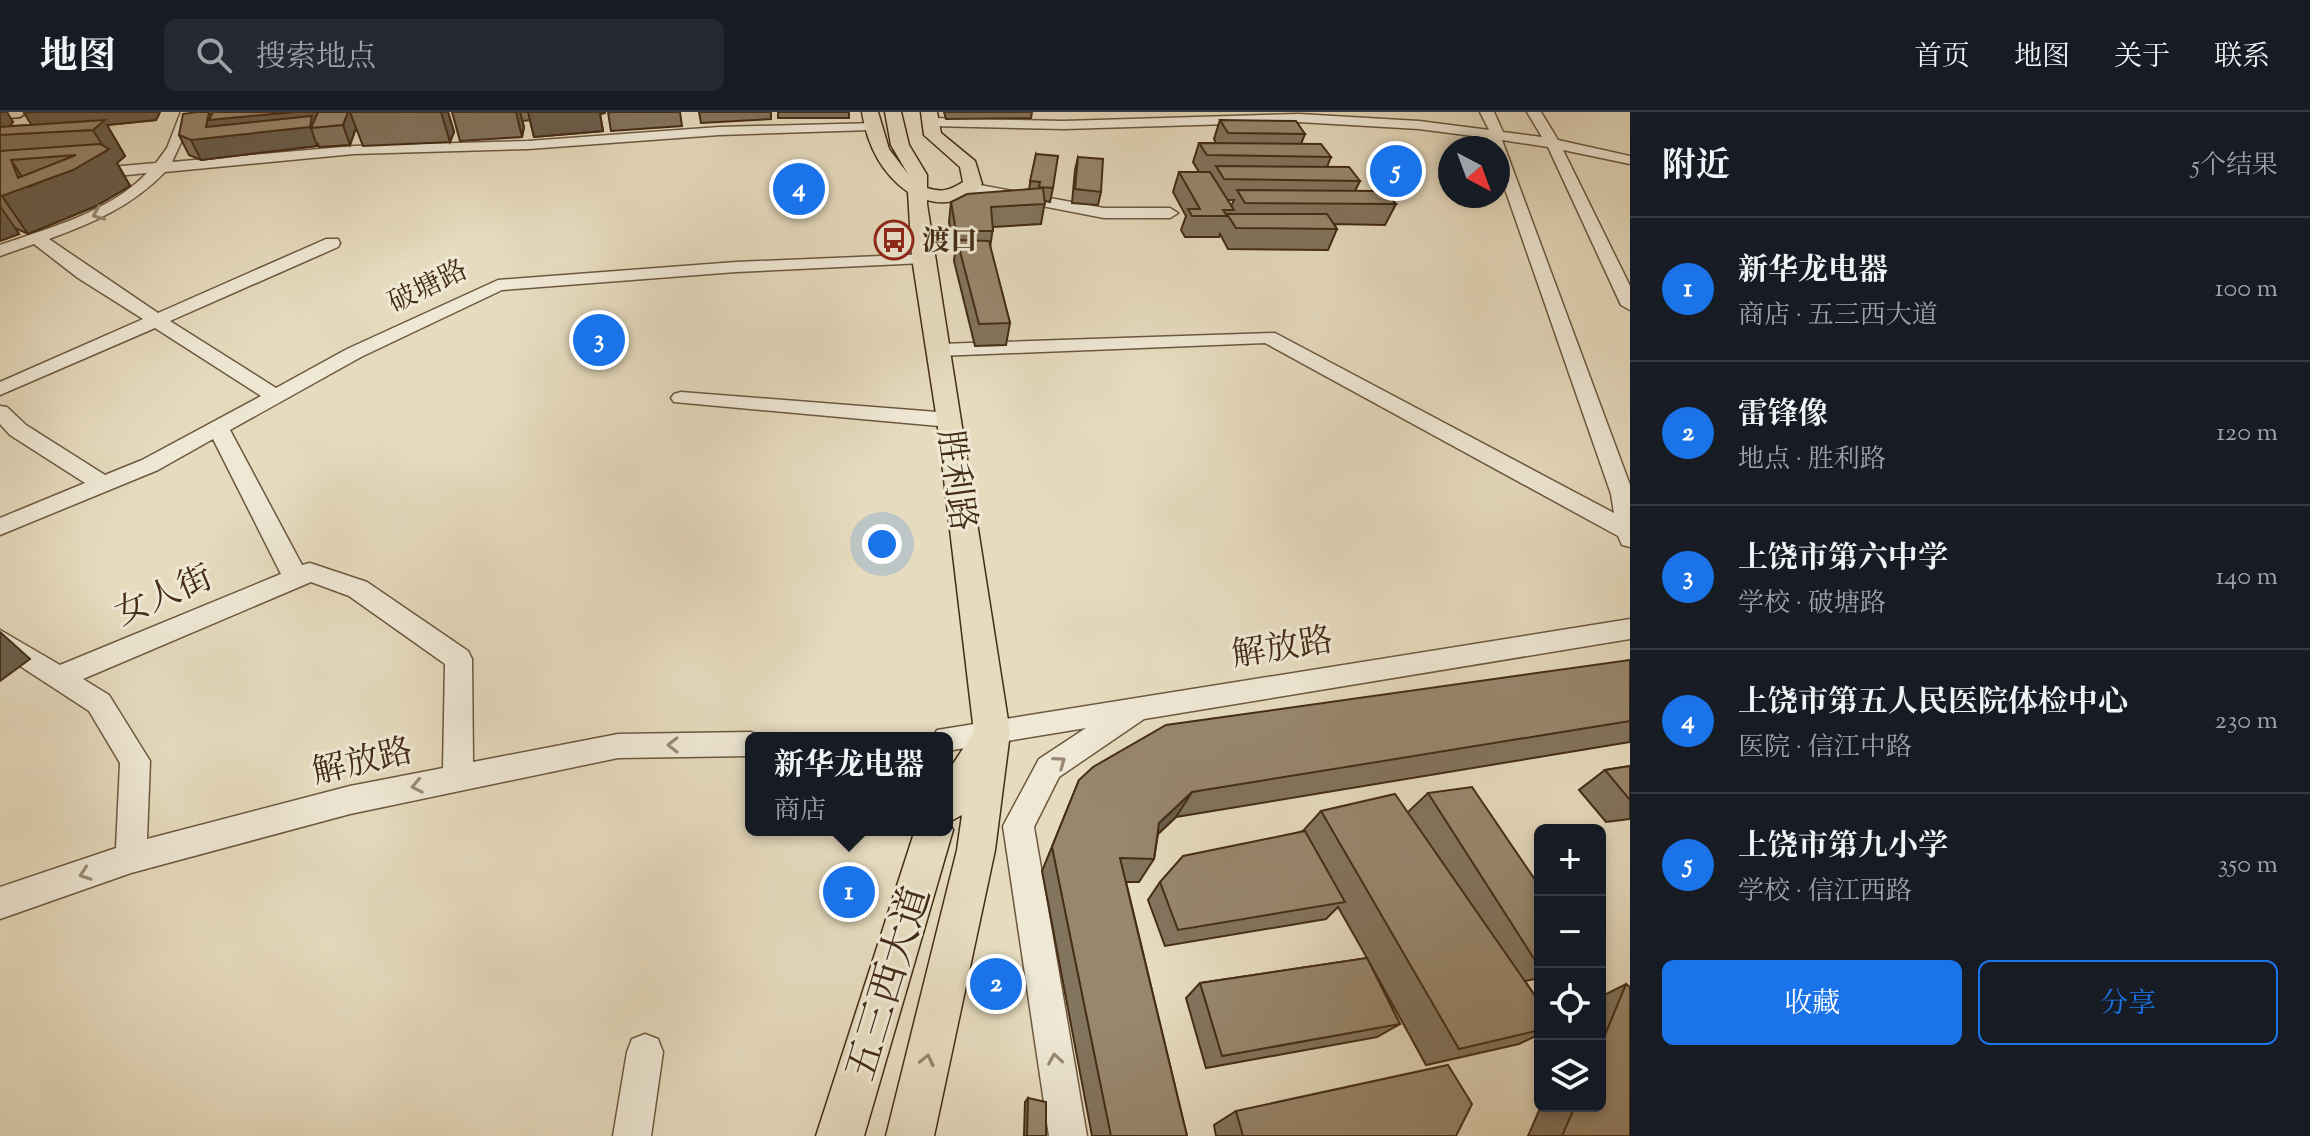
<!DOCTYPE html>
<html lang="zh">
<meta charset="utf-8">
<style>
body{margin:0;font-family:"Sorts Mill Goudy","Noto Serif SC",serif;background:#242831;color:#f1f3f6}
.controls{position:absolute;right:24px;bottom:24px;display:grid;overflow:hidden;border-radius:12px;box-shadow:0 4px 12px #0003}
.controls button{width:72px;height:72px;display:grid;place-items:center;padding:0;border:0;border-bottom:2px solid #363941;background:#171b24;color:#f1f3f6;font:40px sans-serif}
.compass{position:absolute;left:1438px;top:24px;width:72px;height:72px;border-radius:50%;background:#171b24;box-shadow:0 4px 12px #0003;rotate:139deg}
.you{position:absolute;left:882px;top:432px;width:28px;height:28px;margin:-20px;border:6px solid #fff;border-radius:50%;background:#1a73e8;box-shadow:0 0 0 12px #1a73e833}
.badge{display:grid;place-items:center;width:52px;height:52px;border-radius:50%;background:#1a73e8;color:#fff;font-size:26px;font-weight:700}
.pin{position:absolute;translate:-50% -50%;border:4px solid #fff;box-shadow:0 2px 8px #0006}
.popup{position:absolute;left:745px;top:620px;width:208px;height:104px;box-sizing:border-box;display:grid;place-content:center;border-radius:12px;background:#171b24;filter:drop-shadow(0 2px 6px #0005);font-size:26px;white-space:nowrap;color:#9ea1a6}
.popup b{font-size:30px;color:#f1f3f6}
.popup::after{content:'';position:absolute;left:50%;top:100%;margin-left:-16px;border:16px solid transparent;border-top-color:#171b24}
.list{margin:0;padding:0;list-style:none}
h2{display:flex;justify-content:space-between;align-items:center;height:104px;margin:0;padding:0 32px;font-size:34px}
h2 small{font-size:26px;font-weight:400;color:#9ea1a6}
.list li{display:grid;grid-template-columns:52px 1fr auto;gap:24px;align-items:center;box-sizing:border-box;height:144px;padding:0 32px;border-top:2px solid #363941}
.list b{display:block;font-size:30px;white-space:nowrap}
.list p{margin:0;font-size:26px;white-space:nowrap;color:#9ea1a6}
.list em{font-size:26px;font-style:normal;color:#9ea1a6}
.actions{display:flex;gap:16px;padding:24px 32px}
.actions a{flex:1;padding:18px 0;border:2px solid #1a73e8;border-radius:12px;text-align:center;font-size:28px;color:#1a73e8}
.actions .main{background:#1a73e8;color:#fff}
.icon{flex:none;width:44px;height:44px;fill:none;stroke:currentColor;stroke-width:2;stroke-linecap:round;stroke-linejoin:round}
.map{position:relative;flex:none;width:1630px;height:1024px;overflow:hidden}
header{display:flex;align-items:center;gap:48px;box-sizing:border-box;height:112px;padding:0 40px;background:#171b24;border-bottom:2px solid #363941}
header strong{font-size:38px}
nav{display:flex;gap:44px;margin-inline-start:auto;font-size:28px}
.search{width:560px;height:72px;background:#242831;display:flex;align-items:center;gap:20px;box-sizing:border-box;padding:0 28px;border-radius:12px;color:#9ea1a6;font-size:30px}
main{display:flex}
aside{flex:1;background:#171b24}
.map>svg:first-child{display:block}
</style>
<header>
<strong>地图</strong>
<div class="search"><svg class="icon" aria-label="search" viewBox="0 0 24 24"><circle cx="10" cy="10" r="6"/><path d="M15 15l6 6"/></svg>搜索地点</div>
<nav><a>首页</a><a>地图</a><a>关于</a><a>联系</a></nav>
</header>
<main>
<div class="map">
<svg width="1630" height="1024" viewBox="0 0 1630 1024">
<rect width="100%" height="100%" fill="#e6dbbe"/>
<filter id="stains"><feTurbulence type="fractalNoise" baseFrequency=".0025" numOctaves="4"/><feColorMatrix values="0 0 0 0 .2 0 0 0 0 .09 0 0 0 0 .02 0 0 0 .5 -.17"/></filter>
<radialGradient id="worn" r=".72"><stop offset=".6" stop-color="#630" stop-opacity="0"/><stop offset="1" stop-color="#630" stop-opacity=".3"/></radialGradient>
<g fill="none" stroke-linecap="round" stroke-linejoin="round">
<g stroke="#6c583f" stroke-width="3">
<g id="minor">
<path d="M181 0H195L172 50 354 34 528 29 719 15 876 11V17L871 18 719 23 528 37 354 42 165 60C132 94 93 111 49 127L158 201 326 127H338L340 131 338 135 170 209 276 276 347 237 498 168 736 150 929 142 932 146 923 151 736 160 502 178 361 245 230 318 302 453 310 451 367 470 468 539 472 547 473 650 618 622 751 620 763 626H751V644L618 646 350 702 131 761 0 807V775L116 736 120 651 89 599 0 541V518L60 553 281 462 213 327 158 358 0 423V406L85 371 10 323 0 312V294L7 295 26 313 105 363 142 348 261 284 155 216 0 283V270L143 207 78 166 34 132 0 144V133C51 115 108 101 147 61L88 67 80 62 88 57 156 51 167 36ZM311 470 349 484 445 552 443 656 350 674 147 727 150 649 109 583 83 567Z"/>
<path d="M1480 0H1494L1503 20 1542 25 1527 0H1541L1558 28 1630 44V52L1563 38 1630 174V198L1621 193 1548 35 1502 28 1630 373V435L1622 433 1618 424 1265 231 938 244 928 238 938 232 1275 221 1614 401 1611 382 1498 57V36H1491L1488 26 1419 17 1299 10 1064 17 931 14 924 10 931 6 1064 9 1299 2 1419 9 1489 18Z"/>
<path d="M969 71 1104 96H1170L1178 101 1170 106H1104L964 79 961 76Z"/>
<path d="M681 280 950 301 961 308 950 315 674 290 671 286 674 282Z"/>
<path d="M1630 507V527L1144 607 1059 665 1034 715 1087 1024H1049L1003 714 1039 647 1086 616 947 639V626H933L937 618Z"/>
<path d="M645 922 658 927 663 940 651 1024H613L627 940 632 927Z"/>
</g>
</g>
<g stroke="#442c15" stroke-width="3">
<g id="major">
<path d="M0 0H28L20 5 0 7Z"/>
<path d="M862 0H878L889 37 908 62 891 33 885 0H901L909 33 927 63V76C942 81 950 78 963 70L960 55 924 23 921 0H937L941 21 975 49 982 72C969 88 947 94 927 88V92L1010 621 995 738 934 1024H886L957 738 962 703 949 710 953 718 864 1024H816L915 718H947V661L974 620 937 308 912 146 908 80C881 61 867 32 862 0Z"/>
</g>
</g>
<use href="#minor" fill="#efe8d5" fill-rule="evenodd"/>
<use href="#major" fill="#e6dbbe" fill-rule="evenodd"/>
</g>
<g fill="#83745e" stroke="#442c15" stroke-width="2" fill-rule="evenodd">
<path d="M0 0 13 10 10 14 32 13 25 0H160L156 8 107 13 125 44 117 51 130 74 96 94 28 122 15 116 19 122 0 129Z"/>
<path d="M209 0 211 3 213 0H448L454 20 450 30 363 34 356 16 350 33 319 35 318 32 317 34 201 48 189 43 179 23Z"/>
<path d="M452 0H605V1L600 2 603 19 534 25 530 8 522 9 524 15 522 25 460 29Z"/>
<path d="M608 0H680L682 14 611 19Z"/>
<path d="M699 0H771V7L701 11Z"/>
<rect x="778" y="0" width="71" height="6"/>
<path d="M944 0H1032L1031 6 946 7Z"/>
<path d="M1220 8 1305 22 1301 32 1331 45 1327 55 1360 69 1355 79 1396 92 1385 113 1334 112 1337 117 1328 138 1228 137 1220 122 1219 125H1185L1181 118 1186 104 1173 80 1179 60H1199L1193 50 1199 31H1216L1214 27ZM1227 88H1234L1231 94Z"/>
<path d="M1036 42 1053 76 1050 90 1045 89 1041 112 993 115 990 136 1010 211 1006 233 975 234 954 149 955 140H954L949 110 951 90 1029 77Z"/>
<path d="M1078 45 1101 80 1098 93 1072 91 1075 58Z"/>
<path d="M1630 548V630L1176 705 1158 722 1154 747 1139 770H1126L1187 1024H1092L1042 759 1079 668Z"/>
<path d="M1630 654V707L1606 710 1579 678 1605 658Z"/>
<path d="M1428 681 1540 775V866L1525 869 1540 891V922L1519 932 1426 953 1368 848 1400 912 1377 925 1206 956 1186 886 1200 871 1367 846 1338 795 1326 807 1165 834 1148 788 1160 770 1303 719 1321 699 1408 700Z"/>
<path d="M1626 872 1630 1024H1528L1541 994H1600V885Z"/>
<path d="M1028 986 1046 1024H1024L1025 990Z"/>
<path d="M1236 999 1456 1024H1216L1214 1013Z"/>
</g>
<g fill="#6a5e4c" stroke="#442c15" stroke-width="2">
<path d="M0 0H7L13 10 7 18H0Z"/>
<path d="M34 0H160L156 8 107 13 125 44 117 51 130 74 96 94 28 122 2 84 18 66 11 48 29 75 106 39 93 18 36 20 24 1Z"/>
<path d="M209 0 213 7 294 0H320L311 16 317 34 201 48 191 28 206 15Z"/>
<path d="M348 0H350L356 16 350 33 343 13Z"/>
<path d="M441 0H448L454 20 450 30Z"/>
<path d="M516 0H520L524 15 522 25Z"/>
<path d="M528 0H605V1L600 2 603 19 534 25Z"/>
<path d="M0 94 19 122 0 129Z"/>
<path d="M0 520 30 547 0 569Z"/>
<path d="M1192 680 1176 705 1144 735 1159 711Z"/>
</g>
<g fill="#98876d" stroke="#442c15" stroke-width="2" fill-rule="evenodd">
<path d="M197 0H209L206 15 312 4 310 15 191 28 179 23 183 2Z"/>
<path d="M213 0H294L209 8Z"/>
<path d="M318 0H348L343 13 311 16Z"/>
<path d="M105 8 93 18 0 23V15Z"/>
<path d="M1220 8 1296 9 1305 22 1228 21Z"/>
<path d="M1199 31 1321 32 1331 45 1207 43Z"/>
<path d="M100 32 109 37 73 58 2 84 0 83V39ZM76 43 18 66 11 48Z"/>
<path d="M1036 42 1058 44 1053 76 1039 75 1040 70 1030 69Z"/>
<path d="M1078 45 1103 47 1101 80 1075 77Z"/>
<path d="M1216 54 1349 55 1360 69 1224 67Z"/>
<path d="M1179 60H1210L1234 98H1223L1227 104H1192L1188 97H1200Z"/>
<path d="M1043 76 1045 92 991 95 993 119H956L951 90 967 82Z"/>
<path d="M1237 78 1385 79 1396 92 1245 91Z"/>
<path d="M1227 102H1327L1337 117 1236 116Z"/>
<path d="M957 128 989 129 1010 211 979 212Z"/>
<path d="M1630 548V609L1192 680 1159 711 1154 747 1120 746 1187 1024H1111L1052 735 1079 668 1093 655 1166 613Z"/>
<path d="M1630 654V688L1605 658Z"/>
<path d="M1472 675 1540 775V856L1428 681Z"/>
<path d="M1395 682 1540 891V918L1459 937 1321 699Z"/>
<path d="M1305 719 1345 790 1178 818 1160 770 1183 744Z"/>
<path d="M1367 846 1400 912 1222 944 1200 871Z"/>
<path d="M1626 872 1630 875V1024H1562L1575 994H1600V935Z"/>
<path d="M1448 953 1472 992 1456 1024H1243L1236 999Z"/>
<path d="M1028 986 1046 990V1024H1027Z"/>
</g>
<defs><path id="oneway-chevron" d="M-2-3.5L2.5 0L-2 3.5" fill="none" stroke-width="1.6" stroke-linecap="round" stroke-linejoin="round" transform="scale(2)"/></defs>
<g stroke="#9a8a75">
<use href="#oneway-chevron" transform="translate(98 102) rotate(158)"/>
<use href="#oneway-chevron" transform="translate(673 633) rotate(179)"/>
<use href="#oneway-chevron" transform="translate(1060 650) rotate(-36)"/>
<use href="#oneway-chevron" transform="translate(417 674) rotate(169)"/>
<use href="#oneway-chevron" transform="translate(85 762) rotate(161)"/>
<use href="#oneway-chevron" transform="translate(1055 947) rotate(-99)"/>
</g>
<use stroke="#95846a" href="#oneway-chevron" transform="translate(927 948) rotate(-77)"/>
<defs>
<g id="bus-ring" transform="scale(2)"><circle r="9.5" fill="#efe8d5" stroke="#8f2418" stroke-width="1.5"/><path d="M-5-6H5V4H4V6H2V4H-2V6H-4V4H-5ZM-3.5-4V0h7V-4ZM-3.5 1.2v1.5H-2V1.2ZM2 1.2v1.5H3.5V1.2Z" fill="#8f2418"/></g>
</defs>
<g fill-rule="evenodd">
<use href="#bus-ring" x="894" y="128"/>
</g>
<g text-anchor="middle" stroke-width="6" stroke-linejoin="round" paint-order="stroke">
<g font-size="28" font-weight="bold" fill="#442c15" stroke="#efe8d5" text-anchor="start">
<text x="922" y="138">渡口</text>
</g>
<g font-size="28" fill="#442c15" stroke="#efe8d5">
<text transform="translate(427 173) rotate(-26)" y="10">破塘路</text>
</g>
<g font-size="34" fill="#442c15" stroke="#efe8d5">
<text transform="translate(958 368) rotate(82)" y="12">胜利路</text>
<text transform="translate(163 482) rotate(-23)" y="12">女人街</text>
<text transform="translate(1282 534) rotate(-9)" y="12">解放路</text>
<text transform="translate(362 648) rotate(-13)" y="12">解放路</text>
</g>
<g font-size="40" fill="#442c15" stroke="#efe8d5">
<text transform="translate(887 871) rotate(-73)" y="14">五三西大道</text>
</g>
</g>
<rect width="100%" height="100%" filter="url(#stains)"/>
<rect width="100%" height="100%" fill="url(#worn)"/>
</svg>
<div class="controls">
<button>+</button>
<button>−</button>
<button><svg class="icon" aria-label="locate" viewBox="0 0 24 24"><circle cx="12" cy="12" r="6"/><path d="M12 2v4M12 18v4M2 12h4M18 12h4"/></svg></button>
<button><svg class="icon" aria-label="layers" viewBox="0 0 24 24"><path d="M12 4l9 5-9 5-9-5zM3 14l9 5 9-5"/></svg></button>
</div>
<svg class="compass" viewBox="-18 -18 36 36"><path d="M0-13l5 13h-10z" fill="#e53935"/><path d="M0 13l5-13h-10z" fill="#9ea1a6"/></svg>
<div class="you"></div>
<div class="pin badge" style="left:849px;top:780px">1</div>
<div class="popup"><b>新华龙电器</b>商店</div>
<div class="pin badge" style="left:996px;top:872px">2</div>
<div class="pin badge" style="left:599px;top:228px">3</div>
<div class="pin badge" style="left:799px;top:77px">4</div>
<div class="pin badge" style="left:1396px;top:59px">5</div>
</div>
<aside>
<h2>附近<small>5个结果</small></h2>
<ul class="list">
<li><span class="badge">1</span><div><b>新华龙电器</b><p>商店 · 五三西大道</p></div><em>100 m</em></li>
<li><span class="badge">2</span><div><b>雷锋像</b><p>地点 · 胜利路</p></div><em>120 m</em></li>
<li><span class="badge">3</span><div><b>上饶市第六中学</b><p>学校 · 破塘路</p></div><em>140 m</em></li>
<li><span class="badge">4</span><div><b>上饶市第五人民医院体检中心</b><p>医院 · 信江中路</p></div><em>230 m</em></li>
<li><span class="badge">5</span><div><b>上饶市第九小学</b><p>学校 · 信江西路</p></div><em>350 m</em></li>
</ul>
<div class="actions"><a class="main">收藏</a><a>分享</a></div>
</aside>
</main>
